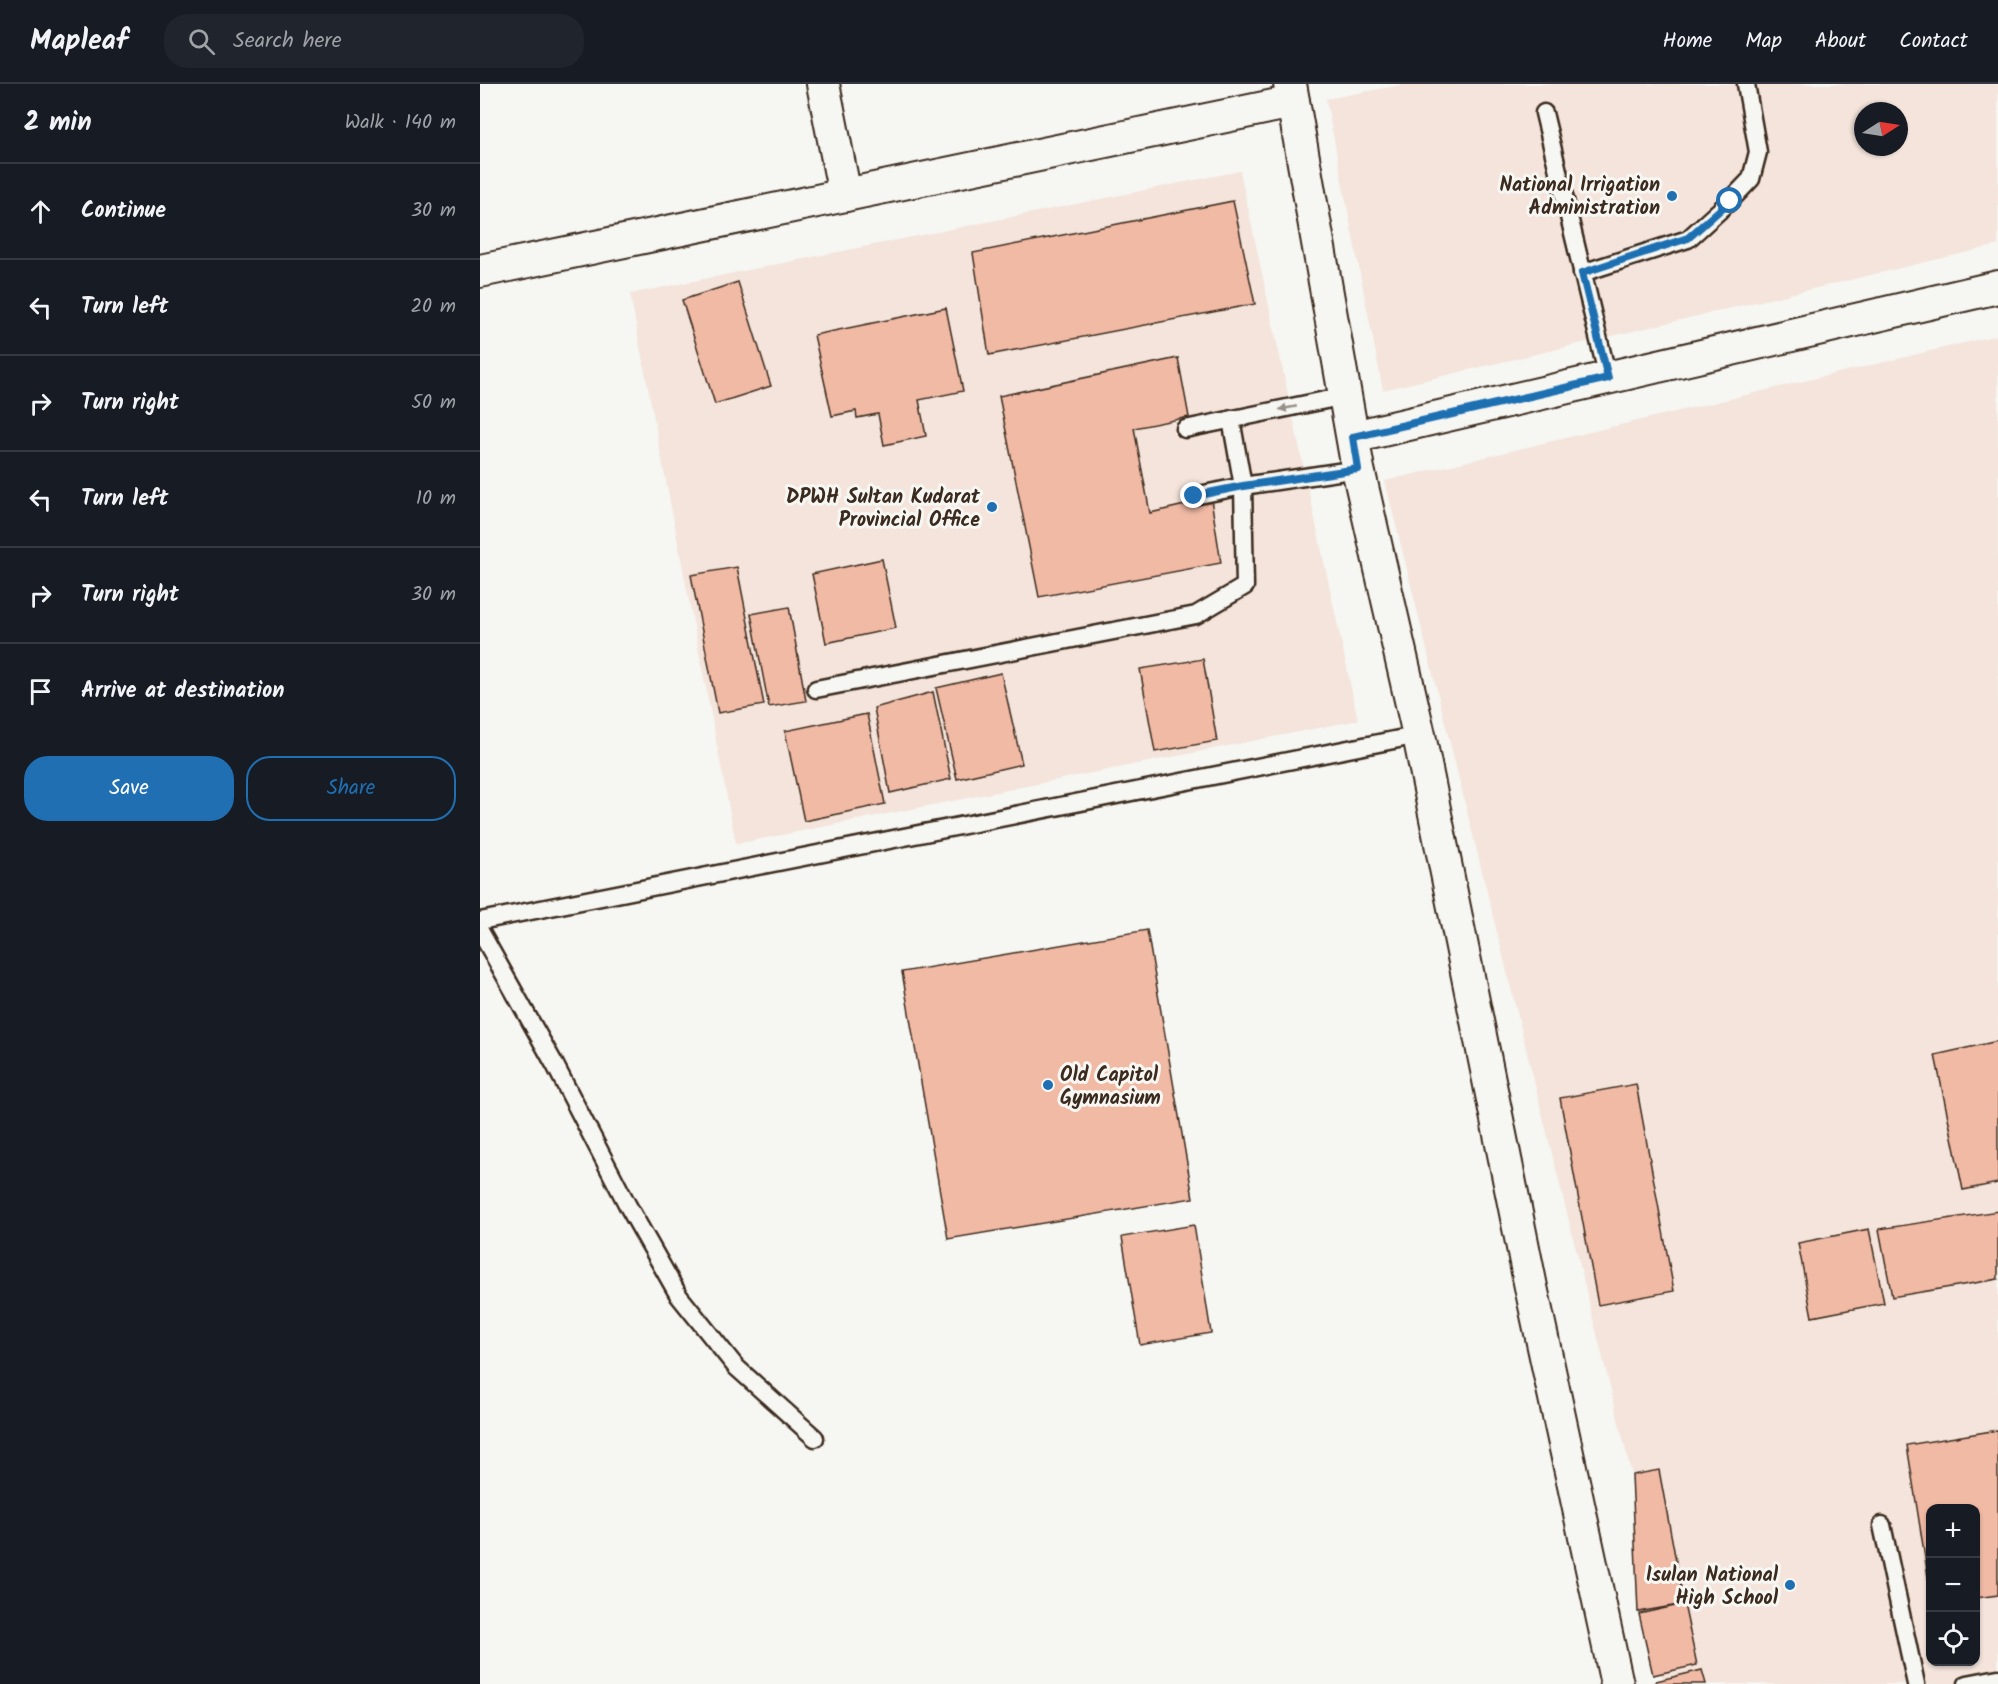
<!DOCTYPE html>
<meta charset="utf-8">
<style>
body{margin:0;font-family:Kalam,sans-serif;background:#20242c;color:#f1f3f6}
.controls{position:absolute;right:18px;bottom:18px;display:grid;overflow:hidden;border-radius:12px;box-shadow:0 2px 4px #0004}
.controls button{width:54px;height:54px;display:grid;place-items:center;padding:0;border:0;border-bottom:2px solid #363941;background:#171b24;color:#f1f3f6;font:30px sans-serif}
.compass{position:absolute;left:1374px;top:18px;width:54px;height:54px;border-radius:50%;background:#171b24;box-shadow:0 2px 4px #0004;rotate:78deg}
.stop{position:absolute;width:18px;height:18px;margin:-14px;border:4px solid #1f6fb2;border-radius:50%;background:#fff}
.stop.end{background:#1f6fb2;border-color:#fff;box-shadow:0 2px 6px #0008}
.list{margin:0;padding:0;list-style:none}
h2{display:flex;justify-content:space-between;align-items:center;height:78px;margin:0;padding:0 24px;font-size:26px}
h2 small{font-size:20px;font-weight:400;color:#9ea1a6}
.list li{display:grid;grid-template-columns:39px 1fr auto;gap:18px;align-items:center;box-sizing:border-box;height:96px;padding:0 24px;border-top:2px solid #363941}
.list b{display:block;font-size:22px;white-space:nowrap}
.list em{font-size:20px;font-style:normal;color:#9ea1a6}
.actions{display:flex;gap:12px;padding:18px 24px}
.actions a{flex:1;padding:14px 0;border:2px solid #1f6fb2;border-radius:24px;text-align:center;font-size:21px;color:#1f6fb2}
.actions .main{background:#1f6fb2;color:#fff}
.icon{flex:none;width:33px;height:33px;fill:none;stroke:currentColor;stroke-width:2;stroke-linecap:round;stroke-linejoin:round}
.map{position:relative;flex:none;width:1518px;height:1600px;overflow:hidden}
header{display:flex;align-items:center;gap:36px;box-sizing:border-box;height:84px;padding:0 30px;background:#171b24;border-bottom:2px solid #363941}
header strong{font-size:28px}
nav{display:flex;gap:33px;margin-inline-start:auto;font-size:21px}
.search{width:420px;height:54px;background:#20242c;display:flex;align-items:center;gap:15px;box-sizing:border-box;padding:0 21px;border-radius:24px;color:#9ea1a6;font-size:22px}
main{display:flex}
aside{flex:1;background:#171b24}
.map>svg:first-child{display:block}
</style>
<header>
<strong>Mapleaf</strong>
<div class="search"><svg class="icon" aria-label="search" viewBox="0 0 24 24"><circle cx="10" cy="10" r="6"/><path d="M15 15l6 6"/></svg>Search here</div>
<nav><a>Home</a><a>Map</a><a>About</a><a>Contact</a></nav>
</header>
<main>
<aside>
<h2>2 min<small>Walk · 140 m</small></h2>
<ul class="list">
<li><svg class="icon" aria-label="ahead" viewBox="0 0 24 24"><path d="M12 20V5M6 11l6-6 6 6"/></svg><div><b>Continue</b></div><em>30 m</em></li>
<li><svg class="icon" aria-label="left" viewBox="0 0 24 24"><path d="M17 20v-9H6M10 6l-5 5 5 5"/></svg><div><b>Turn left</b></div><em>20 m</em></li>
<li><svg class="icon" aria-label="right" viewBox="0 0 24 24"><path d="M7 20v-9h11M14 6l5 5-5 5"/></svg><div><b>Turn right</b></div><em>50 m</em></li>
<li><svg class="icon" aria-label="left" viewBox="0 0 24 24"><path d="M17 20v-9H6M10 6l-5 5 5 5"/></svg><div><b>Turn left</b></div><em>10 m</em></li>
<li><svg class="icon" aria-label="right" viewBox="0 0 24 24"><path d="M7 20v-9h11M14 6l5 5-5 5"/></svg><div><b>Turn right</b></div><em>30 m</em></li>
<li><svg class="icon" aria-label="arrive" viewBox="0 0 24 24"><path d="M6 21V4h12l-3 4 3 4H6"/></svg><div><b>Arrive at destination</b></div></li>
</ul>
<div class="actions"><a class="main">Save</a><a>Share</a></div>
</aside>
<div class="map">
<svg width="1518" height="1600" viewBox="0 0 1518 1600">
<rect width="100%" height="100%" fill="#f6f6f2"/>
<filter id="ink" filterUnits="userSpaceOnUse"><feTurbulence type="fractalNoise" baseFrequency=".0167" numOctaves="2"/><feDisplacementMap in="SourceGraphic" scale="12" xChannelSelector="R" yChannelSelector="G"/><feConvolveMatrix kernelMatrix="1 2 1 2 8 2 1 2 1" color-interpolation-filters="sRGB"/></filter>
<g filter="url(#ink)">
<g fill="#f4e4db" fill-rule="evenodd">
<path d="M926 0H1518V161L903 306 846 15ZM1383 27H1419V63H1383Z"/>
<path d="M760 87 878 636 256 760 150 210Z"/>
<path d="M1518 251V1600H1183L1152 1391 905 397ZM1450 1424H1496V1578H1450Z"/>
</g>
<g fill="#f1baa5" stroke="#3b2a1e" stroke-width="1.5">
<path d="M753 117 775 220 509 271 493 169Z"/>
<path d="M258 198 291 302 235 320 202 216Z"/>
<path d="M466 224 483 307 439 316 446 352 404 361 398 330 377 334 376 327 352 332 334 251Z"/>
<path d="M698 274 709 333 654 344 670 429 731 415 741 479 559 513 519 312Z"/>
<path d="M402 475 416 544 346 559 332 490Z"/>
<path d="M257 483 284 621 238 629 211 491Z"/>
<path d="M309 523 326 617 289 623 271 530Z"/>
<path d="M723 575 737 657 675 668 660 585Z"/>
<path d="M521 589 542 680 477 695 456 604Z"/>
<path d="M453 608 471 695 410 709 394 624Z"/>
<path d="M387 630 405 720 324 737 305 647Z"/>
<path d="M667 846 713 1114 468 1155 422 888Z"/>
<path d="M1518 957V1099L1483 1106 1455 971Z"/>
<path d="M1156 1000 1194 1207 1118 1221 1080 1014Z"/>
<path d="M1518 1127V1195L1412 1213 1399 1145Z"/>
<path d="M714 1141 731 1249 660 1261 642 1153Z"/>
<path d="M1389 1145 1404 1219 1332 1233 1318 1159Z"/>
<path d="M1518 1346V1511L1496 1514V1424H1450V1506L1427 1361Z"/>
<path d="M1179 1386 1204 1520 1158 1528 1152 1391Z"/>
<path d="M1204 1520 1217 1581 1173 1591 1159 1530Z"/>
<path d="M1222 1586 1226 1600H1177L1176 1597Z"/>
</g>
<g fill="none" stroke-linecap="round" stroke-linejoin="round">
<g stroke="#3b2a1e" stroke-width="21">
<g id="service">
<path d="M1064 29 1128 294"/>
<path d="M1102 189 1208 155 1250 117 1271 95 1278 68 1266 0"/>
<path d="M705 345 865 312"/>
<path d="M714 412 763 402 878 385"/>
<path d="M336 605 716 531 765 502 763 402 751 335"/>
<path d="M0 837 939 651"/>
<path d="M0 847 75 981 148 1122 199 1212 256 1283 335 1354"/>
<path d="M1402 1441 1436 1600"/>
<path d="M1487 1600 1518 1594"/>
</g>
</g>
<g stroke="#3b2a1e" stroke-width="36">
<g id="minor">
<path d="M343 0 365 111"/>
<path d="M810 0 878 385 939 651 1051 1203 1137 1600"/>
<path d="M0 187 813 18"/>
<path d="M873 353 1518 203"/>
</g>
</g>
<use href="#service" stroke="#f6f6f2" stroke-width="16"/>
<use href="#minor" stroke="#f6f6f2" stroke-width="32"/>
</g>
<defs><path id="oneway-solid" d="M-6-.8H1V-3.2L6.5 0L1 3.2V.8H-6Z" transform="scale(1.5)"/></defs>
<use fill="#989088" href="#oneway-solid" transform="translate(808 324) rotate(169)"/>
</g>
<g fill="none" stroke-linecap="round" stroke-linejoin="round" filter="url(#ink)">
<path stroke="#1f6fb2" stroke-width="8" d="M714 412 763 402 878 385 873 353 1128 294 1102 189 1208 154 1250 117"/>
</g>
<g fill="#1f6fb2" stroke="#f6f6f2" stroke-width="2">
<circle cx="1192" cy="112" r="6"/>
<circle cx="512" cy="423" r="6"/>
<circle cx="568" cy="1001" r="6"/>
<circle cx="1310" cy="1501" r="6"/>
</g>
<g text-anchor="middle" stroke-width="6" stroke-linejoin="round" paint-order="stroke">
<g font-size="20" font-weight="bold" fill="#3b2a1e" stroke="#f6f6f2" text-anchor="end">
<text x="1180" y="107">National Irrigation<tspan x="1180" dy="23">Administration</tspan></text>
<text x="500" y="419">DPWH Sultan Kudarat<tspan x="500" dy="23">Provincial Office</tspan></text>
<text x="580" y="997" text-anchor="start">Old Capitol<tspan x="580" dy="23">Gymnasium</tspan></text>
<text x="1298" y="1497">Isulan National<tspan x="1298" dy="23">High School</tspan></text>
</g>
</g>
</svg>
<div class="controls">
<button>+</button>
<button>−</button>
<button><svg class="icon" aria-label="locate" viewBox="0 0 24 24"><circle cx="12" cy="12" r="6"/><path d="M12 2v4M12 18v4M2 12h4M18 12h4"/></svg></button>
</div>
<svg class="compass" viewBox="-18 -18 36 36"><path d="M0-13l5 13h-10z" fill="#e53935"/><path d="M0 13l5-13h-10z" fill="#9ea1a6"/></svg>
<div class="stop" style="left:1250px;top:117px"></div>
<div class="stop end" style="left:714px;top:412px"></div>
</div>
</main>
